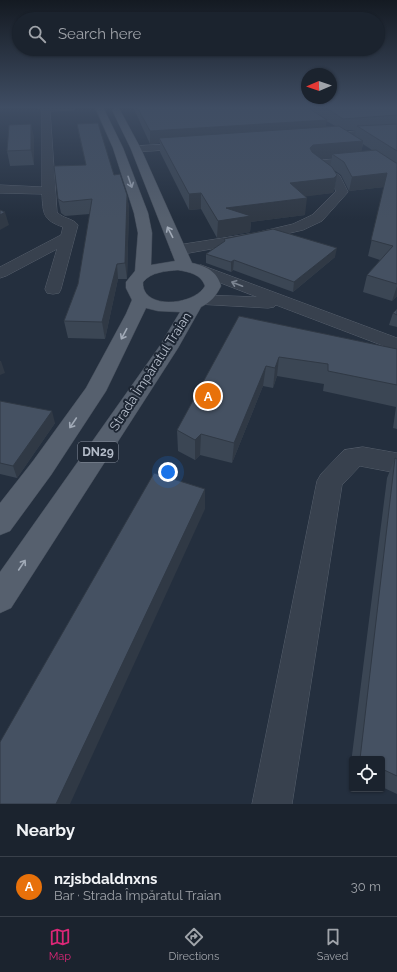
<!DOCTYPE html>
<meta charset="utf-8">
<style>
body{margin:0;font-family:Raleway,sans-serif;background:#242b36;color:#f1f3f6}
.controls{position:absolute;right:12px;bottom:12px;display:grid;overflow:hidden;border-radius:4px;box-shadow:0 1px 3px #0004}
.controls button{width:36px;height:36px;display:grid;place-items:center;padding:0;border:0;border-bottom:1px solid #39404a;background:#1b232e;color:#f1f3f6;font:20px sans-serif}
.compass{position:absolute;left:301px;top:68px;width:36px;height:36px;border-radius:50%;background:#1b232e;box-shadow:0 1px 3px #0004;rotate:268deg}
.you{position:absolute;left:168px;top:472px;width:14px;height:14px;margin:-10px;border:3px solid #fff;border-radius:50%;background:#1a73e8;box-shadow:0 0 0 6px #1a73e833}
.badge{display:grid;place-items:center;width:26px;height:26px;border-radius:50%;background:#db2777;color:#fff;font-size:13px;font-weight:700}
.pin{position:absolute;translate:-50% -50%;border:2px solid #fff;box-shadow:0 1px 4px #0006}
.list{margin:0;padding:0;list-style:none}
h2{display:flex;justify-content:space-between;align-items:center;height:52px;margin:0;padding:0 16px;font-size:17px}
h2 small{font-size:13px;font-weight:400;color:#a0a4aa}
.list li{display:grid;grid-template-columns:26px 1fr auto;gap:12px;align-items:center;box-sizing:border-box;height:60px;padding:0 16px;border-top:1px solid #39404a}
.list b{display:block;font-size:15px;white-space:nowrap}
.list p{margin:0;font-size:13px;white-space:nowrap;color:#a0a4aa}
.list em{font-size:13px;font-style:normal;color:#a0a4aa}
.icon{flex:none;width:22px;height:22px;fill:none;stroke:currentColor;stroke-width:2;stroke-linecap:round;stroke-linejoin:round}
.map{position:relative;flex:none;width:397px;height:804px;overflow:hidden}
.search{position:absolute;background:#1b232e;box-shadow:0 1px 3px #0004;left:12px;right:12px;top:12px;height:44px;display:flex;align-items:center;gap:10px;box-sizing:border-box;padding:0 14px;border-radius:22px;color:#a0a4aa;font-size:15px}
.sheet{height:112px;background:#1b232e}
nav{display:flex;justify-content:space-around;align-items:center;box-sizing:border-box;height:56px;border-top:1px solid #39404a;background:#1b232e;font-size:11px;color:#a0a4aa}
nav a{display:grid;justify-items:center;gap:2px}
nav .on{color:#db2777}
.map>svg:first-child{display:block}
</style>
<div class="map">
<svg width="397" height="804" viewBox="0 0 397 804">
<rect width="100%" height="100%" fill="#242f3e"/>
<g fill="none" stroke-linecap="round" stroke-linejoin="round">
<g stroke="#565f6c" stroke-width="1">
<g id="minor">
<path d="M37 107H77L73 110 50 111 57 212C63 219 73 218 78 225L61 289 59 293 53 294 47 293 45 289 57 249 6 276 0 278V267L61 235 63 227C43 220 43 214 42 194L0 193V185L42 187V110Z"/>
<path d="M397 128V134L322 140 317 137 322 134Z"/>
<path d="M190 143 195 146 194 148 136 152 131 149 136 146Z"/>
<path d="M361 157 367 160 365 162 326 166 340 176 348 192 322 221 303 230 255 241 178 255 173 253 170 250 173 247 178 245 255 233 293 224 312 215 336 191 331 181 311 165 309 163 311 161Z"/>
<path d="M201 265 397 338V351L276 305 274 307 268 308 197 304 194 300 197 296 203 295 257 297 195 273 193 270 195 267Z"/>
<path d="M363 447 397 453V473L360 466 342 485 292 804H252L317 481 321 474 344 450Z"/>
</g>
</g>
<g stroke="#414a57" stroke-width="1">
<path id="major" d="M95 107H103L123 148 148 213 152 233 151 265 175 261 131 149 112 110 116 107 120 110 141 149 192 263C206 266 217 271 221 286 216 296 211 302 201 307L178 348 11 608 0 613V572L159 347 180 312 158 311 146 308 106 391 51 475 10 531 0 535V503L33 461 86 388 126 314 132 300 126 288V282L135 271 138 233 134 213 113 148ZM178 270C189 272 201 274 205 286 194 306 141 310 143 282 151 272 166 271 178 270Z"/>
</g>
<use href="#minor" fill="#38414e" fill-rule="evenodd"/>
<use href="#major" fill="#56606e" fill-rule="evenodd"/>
</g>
<g fill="#3b4654" fill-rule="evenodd">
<path d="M133 107H397V296L392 301 363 292 367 275 380 260 368 256 384 187 349 191 341 175 334 170 337 175 334 191 332 193 305 196V215L251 222 250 232 217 238 201 209 189 210 160 152V143L150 144ZM326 121 332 124 335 126 325 127ZM345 130H356L355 136ZM363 144 369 148 373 151 361 152ZM332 158 330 166 321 159Z"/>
<path d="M77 124 127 195 129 208 127 279H118L105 339 68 338 64 321 78 284 90 214 65 216 61 213 58 199 86 165 79 135Z"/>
<path d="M34 137V165L10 166 7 151Z"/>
<path d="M224 239 335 257 293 292 233 270 231 272 206 263V254L223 242Z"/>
<path d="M397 309V327L389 325 393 313Z"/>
<path d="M239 316 397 349V429L393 428 396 407 323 391 324 384 277 376 273 388 263 386 232 463 200 455 195 460 178 451 177 430Z"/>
<path d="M0 401 55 423 17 478 0 474Z"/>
<path d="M395 458 397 459V794L382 787V759H352V772L350 771 387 478Z"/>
</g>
<g fill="#303945">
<path d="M327 120 325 132 159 138 160 143 150 144V131Z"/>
<path d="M31 124 34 137V165L31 150Z"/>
<path d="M363 141 361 155 332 154V158L311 160 310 148 313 145Z"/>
<path d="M387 173 384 187 349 191 352 177Z"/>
<path d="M337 175 334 191 332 193 288 199 290 183Z"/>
<path d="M201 193V209L189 210V194Z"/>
<path d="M127 195 129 208 127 279 125 263Z"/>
<path d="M307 198 305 215 251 222 250 232 217 238 218 221 226 208Z"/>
<path d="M5 212 9 225 0 230V215Z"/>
<path d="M337 248 335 257 293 292 294 282Z"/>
<path d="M234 260 233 270 231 272V262Z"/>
<path d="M117 264 118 279 105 339 102 322Z"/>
<path d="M397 286V296L392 301Z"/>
<path d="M279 357 277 376 273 388 275 368Z"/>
<path d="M0 361H1L5 373 0 375Z"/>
<path d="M266 366 263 386 232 463 234 443Z"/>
<path d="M52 411 55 423 17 478 13 466Z"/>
<path d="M201 434 200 455 195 460V440Z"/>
<path d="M205 489V509L70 804H56Z"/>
</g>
<g fill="#455162" stroke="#303945">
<path d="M137 107H307L327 120 150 131Z"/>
<path d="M325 107H397V115L343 119Z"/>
<path d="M98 123 114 175 120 174 127 195 125 263 117 264 102 322 64 321 78 284 92 199 63 202 58 199 54 166 86 165 77 124Z"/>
<path d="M31 124V150L7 151 9 125Z"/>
<path d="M397 124V151L357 126Z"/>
<path d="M339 126 363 141 313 145 310 148 312 152 332 167 337 175 334 178 290 183 307 198 226 208 251 216 218 221 201 193 189 194 159 138Z"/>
<path d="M376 150 396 163H397V284L367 275 393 246 371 240 387 173 352 177 344 162 332 154Z"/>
<path d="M0 210 5 212 0 215Z"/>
<path d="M273 229 337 248 294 282 234 260 231 262 206 254 225 241 224 239Z"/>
<path d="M397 309V315L393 313Z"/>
<path d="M239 316 397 349V385L328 371V364L279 357 275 368 266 366 234 443 201 434 195 440 177 430Z"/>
<path d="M0 401 52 411 13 466 0 463Z"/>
<path d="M395 458 397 459V776L382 769V759H360Z"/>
<path d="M154 473 205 489 56 804H0V742Z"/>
</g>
<defs><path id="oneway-shaft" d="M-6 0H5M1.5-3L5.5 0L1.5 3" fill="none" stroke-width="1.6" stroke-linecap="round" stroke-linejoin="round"/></defs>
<g stroke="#a1aab7">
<use href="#oneway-shaft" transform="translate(130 182) rotate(71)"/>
<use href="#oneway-shaft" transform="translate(170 232) rotate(-117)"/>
<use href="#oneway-shaft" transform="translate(124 334) rotate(118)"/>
<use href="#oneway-shaft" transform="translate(73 423) rotate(124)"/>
<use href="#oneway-shaft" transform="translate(22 565) rotate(-56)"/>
</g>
<use stroke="#7c8592" href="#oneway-shaft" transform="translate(237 284) rotate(-159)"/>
<linearGradient id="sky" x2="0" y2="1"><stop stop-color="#141a22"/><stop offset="0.49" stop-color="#3f4d63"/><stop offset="1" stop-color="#3f4d63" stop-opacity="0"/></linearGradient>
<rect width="397" height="219" fill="url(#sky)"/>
<g text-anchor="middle" stroke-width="4" stroke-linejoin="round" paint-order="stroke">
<rect fill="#1d2633" stroke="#878f9c" stroke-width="1" x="78" y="442" width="40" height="20" rx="3"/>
<g font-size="12" font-weight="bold" fill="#b4bcc9">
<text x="98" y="456">DN29</text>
</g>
<g font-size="13" fill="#b4bcc9" stroke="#1d2633">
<text transform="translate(150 371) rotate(-57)" y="5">Strada Împăratul Traian</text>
</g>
</g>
</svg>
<div class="controls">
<button><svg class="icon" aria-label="locate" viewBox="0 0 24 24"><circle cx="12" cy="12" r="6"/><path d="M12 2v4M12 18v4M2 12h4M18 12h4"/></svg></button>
</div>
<svg class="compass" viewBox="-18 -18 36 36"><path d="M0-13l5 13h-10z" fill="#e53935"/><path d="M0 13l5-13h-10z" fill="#a0a4aa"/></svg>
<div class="you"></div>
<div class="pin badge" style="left:208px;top:396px;background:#e8710a">A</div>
<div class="search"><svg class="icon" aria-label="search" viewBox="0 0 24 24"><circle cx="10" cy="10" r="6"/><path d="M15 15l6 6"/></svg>Search here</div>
</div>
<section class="sheet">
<h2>Nearby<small></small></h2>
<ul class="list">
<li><span class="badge" style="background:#e8710a">A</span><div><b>nzjsbdaldnxns</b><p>Bar · Strada Împăratul Traian</p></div><em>30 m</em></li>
</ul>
</section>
<nav>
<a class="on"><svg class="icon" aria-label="map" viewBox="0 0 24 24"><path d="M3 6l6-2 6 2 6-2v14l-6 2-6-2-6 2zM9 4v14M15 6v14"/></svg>Map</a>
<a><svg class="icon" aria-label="directions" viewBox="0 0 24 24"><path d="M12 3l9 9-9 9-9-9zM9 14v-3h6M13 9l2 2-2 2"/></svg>Directions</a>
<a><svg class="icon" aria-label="saved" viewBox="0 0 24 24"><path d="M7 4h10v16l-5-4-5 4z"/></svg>Saved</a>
</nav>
